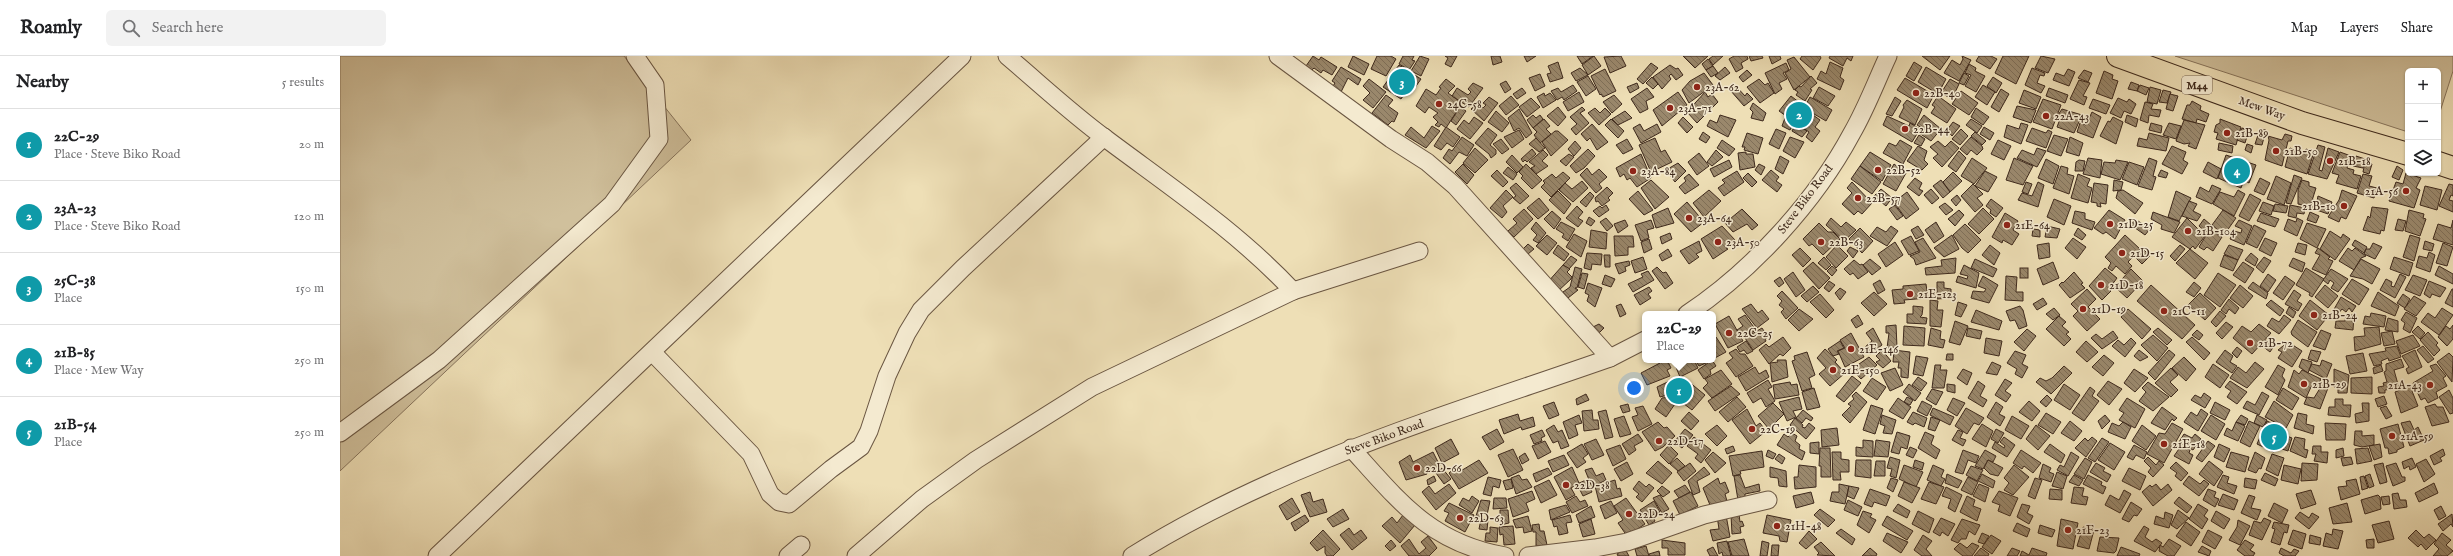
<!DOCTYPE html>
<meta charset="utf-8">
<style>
body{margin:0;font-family:"IM FELL English",serif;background:#f2f2f2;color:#202124}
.controls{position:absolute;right:12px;top:12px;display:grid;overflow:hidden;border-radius:6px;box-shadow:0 1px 3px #0004}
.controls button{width:36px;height:36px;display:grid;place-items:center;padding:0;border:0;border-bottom:1px solid #e0e0e0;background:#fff;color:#202124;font:20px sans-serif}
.you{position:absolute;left:1294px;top:332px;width:14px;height:14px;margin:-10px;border:3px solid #fff;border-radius:50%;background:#1a73e8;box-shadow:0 0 0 6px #1a73e833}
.badge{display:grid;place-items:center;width:26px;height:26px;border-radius:50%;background:#8f2418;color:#fff;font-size:13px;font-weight:700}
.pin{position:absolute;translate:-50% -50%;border:2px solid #fff;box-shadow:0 1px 4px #0006}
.popup{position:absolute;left:1302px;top:255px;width:74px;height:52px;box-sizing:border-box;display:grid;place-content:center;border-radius:6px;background:#fff;filter:drop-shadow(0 1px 3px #0005);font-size:13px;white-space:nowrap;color:#757577}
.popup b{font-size:15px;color:#202124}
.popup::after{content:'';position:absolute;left:50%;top:100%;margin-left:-8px;border:8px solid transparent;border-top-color:#fff}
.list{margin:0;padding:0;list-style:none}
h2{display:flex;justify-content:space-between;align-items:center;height:52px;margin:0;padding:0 16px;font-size:17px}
h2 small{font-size:13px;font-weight:400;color:#757577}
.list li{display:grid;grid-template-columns:26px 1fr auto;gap:12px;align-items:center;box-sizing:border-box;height:72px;padding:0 16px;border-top:1px solid #e0e0e0}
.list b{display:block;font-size:15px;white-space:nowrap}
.list p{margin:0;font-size:13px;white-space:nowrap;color:#757577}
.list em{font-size:13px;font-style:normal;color:#757577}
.icon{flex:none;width:22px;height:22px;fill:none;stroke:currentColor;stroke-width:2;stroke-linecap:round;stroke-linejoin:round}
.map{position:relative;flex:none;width:2113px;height:500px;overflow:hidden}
header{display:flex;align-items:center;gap:24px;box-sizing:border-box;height:56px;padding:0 20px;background:#fff;border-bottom:1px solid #e0e0e0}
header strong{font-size:19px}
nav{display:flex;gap:22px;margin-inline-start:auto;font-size:14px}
.search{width:280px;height:36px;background:#f2f2f2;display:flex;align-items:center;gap:10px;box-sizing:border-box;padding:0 14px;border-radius:6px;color:#757577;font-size:15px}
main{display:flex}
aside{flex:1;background:#fff}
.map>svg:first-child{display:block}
</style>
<header>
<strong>Roamly</strong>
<div class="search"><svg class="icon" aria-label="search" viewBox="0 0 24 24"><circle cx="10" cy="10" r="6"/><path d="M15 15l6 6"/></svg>Search here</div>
<nav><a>Map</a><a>Layers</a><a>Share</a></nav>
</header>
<main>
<aside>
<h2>Nearby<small>5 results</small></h2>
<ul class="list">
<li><span class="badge" style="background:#0f9aa8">1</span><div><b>22C-29</b><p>Place · Steve Biko Road</p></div><em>20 m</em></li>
<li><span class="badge" style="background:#0f9aa8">2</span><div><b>23A-23</b><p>Place · Steve Biko Road</p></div><em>120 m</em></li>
<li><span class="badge" style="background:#0f9aa8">3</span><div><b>25C-38</b><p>Place</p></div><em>150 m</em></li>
<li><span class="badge" style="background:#0f9aa8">4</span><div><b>21B-85</b><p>Place · Mew Way</p></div><em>250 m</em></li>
<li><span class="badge" style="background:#0f9aa8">5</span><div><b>21B-54</b><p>Place</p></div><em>250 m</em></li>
</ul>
</aside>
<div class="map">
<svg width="2113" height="500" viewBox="0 0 2113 500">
<defs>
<pattern id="building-back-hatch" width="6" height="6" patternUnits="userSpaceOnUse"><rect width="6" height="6" fill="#9a886c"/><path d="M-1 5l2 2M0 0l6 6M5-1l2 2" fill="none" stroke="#7f6f58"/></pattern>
</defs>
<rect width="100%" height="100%" fill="#eedfb6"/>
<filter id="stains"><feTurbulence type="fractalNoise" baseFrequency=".005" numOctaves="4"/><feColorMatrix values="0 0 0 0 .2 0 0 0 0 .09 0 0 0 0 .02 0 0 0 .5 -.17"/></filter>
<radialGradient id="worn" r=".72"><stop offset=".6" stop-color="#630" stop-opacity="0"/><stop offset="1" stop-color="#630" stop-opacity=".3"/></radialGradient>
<g fill="#d0c09c" stroke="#87745c">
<path d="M0 0H284L351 84 0 415Z"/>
<path d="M1835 0H2113V15L2098 62V15H2068V76Z"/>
</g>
<g fill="url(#building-back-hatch)" stroke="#3e291c">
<path d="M973 0 979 4 981 1 997 11 992 19 983 14 981 17 974 12 972 14 966 10Z"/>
<path d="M1013 0 1029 8 1024 19 1008 11Z"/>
<path d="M1037 0H1051L1056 3 1046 20 1031 13Z"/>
<path d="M1063 0H1074L1072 4 1075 5 1069 14 1059 8Z"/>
<path d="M1080 0 1089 3 1081 20 1071 15Z"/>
<path d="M1105 0H1117L1111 11 1105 8 1108 2Z"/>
<path d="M1151 0H1160L1162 6 1153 9Z"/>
<path d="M1184 0H1196L1187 6Z"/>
<path d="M1237 0H1253L1242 8Z"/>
<path d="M1254 0 1261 10 1248 19 1242 9Z"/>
<path d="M1281 0 1286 10 1270 17 1264 1Z"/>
<path d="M1343 0H1368L1355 12Z"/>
<path d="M1373 0H1383L1373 9 1369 3Z"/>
<path d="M1394 0H1407L1408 3 1401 7 1403 12 1396 16 1389 3Z"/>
<path d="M1409 0H1422L1423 2 1411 5Z"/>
<path d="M1429 0H1440L1441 3 1432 8Z"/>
<path d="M1462 0H1480L1481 2 1473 14 1460 3Z"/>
<path d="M1490 0H1513L1511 5 1507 2 1503 10 1489 2Z"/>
<path d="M1582 0H1610L1600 14Z"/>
<path d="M1622 0 1631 4 1619 25 1604 17 1612 4 1620 9 1623 3Z"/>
<path d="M1639 0H1651L1657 3 1650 13 1636 5Z"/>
<path d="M1663 0H1689L1676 28 1655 17Z"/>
<path d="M1701 0 1715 3 1708 17 1695 12Z"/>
<path d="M1454 1 1470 21 1454 34 1445 17 1451 13 1447 4Z"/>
<path d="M1368 3 1373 10 1366 14 1362 8Z"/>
<path d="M1218 6 1223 22 1210 26 1207 18 1211 17 1208 10Z"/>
<path d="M1490 6 1503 12 1500 21 1504 24 1500 34 1477 23 1481 15 1486 18Z"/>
<path d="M1574 6 1582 11 1574 25 1566 20Z"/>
<path d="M1311 7 1318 12 1303 28 1297 23Z"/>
<path d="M1446 7 1449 14 1443 17 1447 23 1439 27 1442 33 1435 38 1425 17Z"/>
<path d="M1629 8 1636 12 1635 15 1645 20 1636 36 1625 30 1631 19 1625 17Z"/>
<path d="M1059 9 1081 23 1074 33 1070 30 1061 43 1043 31Z"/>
<path d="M1330 9 1336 13 1338 12 1343 19 1336 24 1331 18 1329 20 1331 23 1322 33 1313 21Z"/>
<path d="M1373 10 1378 17 1371 21 1366 14Z"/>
<path d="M1001 11 1021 23 1018 29 1008 22 1001 36 993 30 995 27 992 25Z"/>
<path d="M1385 11 1390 17 1380 24 1375 20Z"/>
<path d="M1586 11 1606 23 1598 38 1578 26Z"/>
<path d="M1240 12 1248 19 1236 25 1231 17Z"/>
<path d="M1692 12 1705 17 1704 20 1700 19 1697 27 1705 30 1701 37 1685 29Z"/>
<path d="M1265 13 1276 35 1263 41 1261 38 1260 39 1251 20Z"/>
<path d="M1728 13 1735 16 1729 30 1713 24 1716 17 1724 20Z"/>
<path d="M1407 14 1412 19 1403 26 1399 21Z"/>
<path d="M1744 14 1752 17 1748 26 1738 22Z"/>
<path d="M1764 15 1773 19 1772 23 1778 25 1772 43 1756 37Z"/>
<path d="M1364 17 1373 29 1349 47 1342 34 1350 25Z"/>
<path d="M1624 17 1629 20 1624 29 1619 27Z"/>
<path d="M1200 18 1205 30 1195 35 1189 22Z"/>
<path d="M1248 20 1256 33 1246 40 1237 26Z"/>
<path d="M1471 20 1477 27 1470 33 1472 34 1465 45 1456 39 1458 36 1455 34 1459 30 1461 31Z"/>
<path d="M1312 21 1318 28 1313 33 1306 27Z"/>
<path d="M1653 21 1662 27 1656 37 1647 30Z"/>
<path d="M1565 22 1594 39 1587 52 1557 34Z"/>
<path d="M1029 23 1046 36 1033 52 1023 44 1030 37 1023 30Z"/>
<path d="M1106 23 1115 30 1108 37 1122 47 1106 72 1101 68 1099 71 1095 69 1098 66 1093 61 1098 57 1089 51 1085 57 1076 50 1086 33 1096 39 1101 32 1099 31Z"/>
<path d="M1419 23 1425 29 1428 27 1434 37 1420 47 1407 31Z"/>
<path d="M1610 23 1619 28 1612 43 1601 37Z"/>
<path d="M1739 24 1750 27 1743 40 1747 41 1744 49 1730 43Z"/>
<path d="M1166 25 1171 33 1165 37 1160 28Z"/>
<path d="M1791 26 1799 29 1797 35 1788 33Z"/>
<path d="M1133 27 1143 32 1129 51 1112 40 1117 32 1128 39 1131 36 1128 33Z"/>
<path d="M1297 27 1299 32 1290 37 1287 31Z"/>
<path d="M1233 29 1237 35 1224 44 1222 41 1217 44 1211 35 1218 32 1221 36Z"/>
<path d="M1395 29 1405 40 1407 37 1413 43 1404 50 1390 34Z"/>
<path d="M1643 29 1655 36 1647 49 1635 41Z"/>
<path d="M1800 29 1809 32 1806 39 1797 35Z"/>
<path d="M1479 31 1495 40 1488 50 1473 42Z"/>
<path d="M1810 31 1821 34 1817 48 1807 46Z"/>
<path d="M1182 32 1186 37 1177 43 1173 38Z"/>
<path d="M1307 32 1314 41 1306 45 1308 53 1300 57 1291 43Z"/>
<path d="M1709 32 1728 39 1725 47 1706 40Z"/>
<path d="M1661 33 1669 38 1659 56 1651 51Z"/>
<path d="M1684 34 1701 41 1696 53 1679 47Z"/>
<path d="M1823 34 1831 36 1827 47 1819 46Z"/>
<path d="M1621 35 1638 47 1629 59 1612 48Z"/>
<path d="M1239 36 1244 46 1228 55 1223 46Z"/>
<path d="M1338 36 1347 49 1322 70 1313 54Z"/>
<path d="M1365 36 1368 41 1372 38 1378 46 1357 67 1347 56Z"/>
<path d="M1204 37 1205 40 1210 37 1216 44 1203 52 1197 41Z"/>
<path d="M1830 38 1838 40 1833 55 1826 53Z"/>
<path d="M1046 39 1053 44 1048 50 1058 57 1054 66 1052 65 1048 69 1032 57Z"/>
<path d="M1274 39 1282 48 1272 57 1263 46Z"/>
<path d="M1171 40 1179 49 1166 59 1159 50Z"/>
<path d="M1451 40 1460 47 1459 49 1480 64 1475 71 1480 75 1472 86 1466 81 1469 76 1439 55Z"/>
<path d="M1598 40 1616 53 1607 67 1591 57 1595 51 1592 49Z"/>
<path d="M1149 41 1158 47 1144 65 1131 53 1138 47 1143 52 1146 49 1143 47Z"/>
<path d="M1470 41 1492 54 1486 65 1464 52Z"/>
<path d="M1555 41 1561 45 1552 60 1546 58Z"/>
<path d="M1191 42 1200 51 1187 61 1179 51Z"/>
<path d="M1778 42 1787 46 1789 43 1796 48 1791 58 1784 55 1781 62 1770 57Z"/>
<path d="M1703 43 1721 49 1712 73 1693 66Z"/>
<path d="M1753 43 1770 49 1766 58 1749 52Z"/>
<path d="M1567 44 1582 53 1575 69 1559 61 1564 51 1563 49Z"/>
<path d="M1852 45 1861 50 1860 54 1869 58 1866 66 1857 63 1856 67 1842 63 1847 49H1850Z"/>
<path d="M1805 46 1813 48 1811 53 1821 54 1819 61 1809 59 1808 67 1800 64Z"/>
<path d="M1413 47 1426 57 1423 65 1411 62 1413 56 1410 53Z"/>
<path d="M1677 50 1696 54 1691 67 1673 61Z"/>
<path d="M1120 51 1126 55 1116 69 1111 65Z"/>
<path d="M1218 51 1226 61 1218 70 1207 60Z"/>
<path d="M1242 51 1245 54 1240 57 1249 67 1236 79 1231 73 1237 68 1230 61Z"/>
<path d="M1255 52 1260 57 1265 52 1271 58 1259 69 1248 57Z"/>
<path d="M1636 52 1649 61 1643 69 1631 61Z"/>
<path d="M1179 53 1192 77 1186 82 1179 72 1174 75 1168 62Z"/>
<path d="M1722 53 1742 59 1734 77 1717 71 1720 63 1716 62Z"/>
<path d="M1156 55 1169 67 1162 76 1148 66Z"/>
<path d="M1285 55 1292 62 1278 69 1272 63Z"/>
<path d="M1752 56 1761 61 1753 82 1737 76 1740 67 1746 69Z"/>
<path d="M1193 59 1196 62 1200 59 1203 63 1193 72 1187 64Z"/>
<path d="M1380 59 1396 64 1388 81 1367 70 1370 64 1377 67Z"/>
<path d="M1584 59 1601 73 1591 85 1579 77 1582 72 1577 69Z"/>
<path d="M1787 59 1798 63 1796 71 1785 66Z"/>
<path d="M1547 60 1569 70 1570 67 1580 73 1572 86 1543 69Z"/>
<path d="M1134 61 1143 67 1130 83 1117 73 1124 64 1129 68Z"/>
<path d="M1343 61 1353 71 1347 77 1338 67Z"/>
<path d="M1773 61 1783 66 1776 88 1760 80 1768 65 1770 66Z"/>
<path d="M1445 62 1454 66 1450 74 1442 70Z"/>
<path d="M1204 63 1210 70 1206 73 1211 78 1200 87 1194 79 1197 76 1193 72Z"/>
<path d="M1271 63 1284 75 1278 82 1265 69Z"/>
<path d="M1631 63 1642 70 1637 77 1626 69Z"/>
<path d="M1880 63 1901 71 1896 89 1876 83 1878 77 1874 76 1876 69 1880 67Z"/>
<path d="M1844 64 1865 69 1856 93 1848 90 1850 87 1844 88 1836 85Z"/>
<path d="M1613 66 1620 70 1612 80 1607 74Z"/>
<path d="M1681 67 1688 69 1681 88 1664 81 1667 69 1679 73Z"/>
<path d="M1811 67 1822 70 1821 77 1809 74Z"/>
<path d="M1829 67 1841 70 1836 83 1823 79Z"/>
<path d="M1252 68 1268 86 1257 94 1250 82 1247 85 1241 78Z"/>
<path d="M1300 68 1304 75 1317 68 1321 76 1301 87 1293 72Z"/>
<path d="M1456 68 1467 75 1462 81 1452 75Z"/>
<path d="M1092 70 1100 75 1086 92 1065 79 1071 71 1084 82Z"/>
<path d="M1106 71 1120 81 1113 91 1107 87 1101 94 1094 90Z"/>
<path d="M1644 71 1654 77 1650 84 1640 78Z"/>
<path d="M1148 72 1157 79 1150 89 1156 94V98L1151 102 1149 98 1135 87Z"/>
<path d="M1692 72 1706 77 1708 74 1712 76 1706 92 1686 85Z"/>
<path d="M1902 72 1909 74 1905 87 1897 84Z"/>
<path d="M1436 73 1446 77 1439 93 1429 88Z"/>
<path d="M1621 73 1628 80 1620 89 1612 83Z"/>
<path d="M1920 73 1926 74 1922 89 1915 88Z"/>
<path d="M1179 74 1184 83 1172 92 1164 81Z"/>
<path d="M1215 75H1218L1228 84 1211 100 1202 86Z"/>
<path d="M1363 76 1370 81 1366 87 1359 83Z"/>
<path d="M1635 76 1646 85 1642 89 1631 80Z"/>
<path d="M1407 77 1423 82 1418 98 1404 94 1405 91H1402Z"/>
<path d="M1809 77 1829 82 1826 95 1797 90 1799 82 1807 84Z"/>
<path d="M1945 78 1952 80 1951 85H1948L1942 110 1925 104 1929 84 1928 80 1942 84Z"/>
<path d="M1579 79 1585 83 1581 90 1574 87Z"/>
<path d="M1714 79 1728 83 1721 100 1707 95Z"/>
<path d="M1122 81 1134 89 1127 100 1119 96 1110 108 1103 102 1109 93 1112 95Z"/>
<path d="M1450 81 1464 86 1455 102 1443 95Z"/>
<path d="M1631 81 1642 90 1643 93 1637 99 1631 94 1627 99 1620 93Z"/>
<path d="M1730 81 1743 87 1739 100 1726 96Z"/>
<path d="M1196 82 1205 92 1199 96 1189 88Z"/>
<path d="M1315 82 1321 96 1325 94 1332 106 1311 116 1299 89Z"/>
<path d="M1161 83 1169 93 1162 98 1153 88Z"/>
<path d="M1287 83 1293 93 1283 98 1276 89Z"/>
<path d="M1382 84 1395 93 1389 100 1377 92Z"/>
<path d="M1560 84 1572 91 1563 108 1543 97 1549 87 1556 90Z"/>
<path d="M1658 84 1671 90 1664 104 1651 98Z"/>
<path d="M1235 85 1241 92 1234 100 1228 93Z"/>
<path d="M1598 85 1605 91 1611 85 1619 92 1602 111 1593 102 1598 98 1590 91Z"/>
<path d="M1879 87 1893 90 1892 97 1878 94Z"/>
<path d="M1907 88 1913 90 1911 97 1905 94Z"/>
<path d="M1978 89 1985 91 1979 114 1982 115 1988 92 1999 96 1987 123 1968 118Z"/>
<path d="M1578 90 1587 95 1584 104 1588 108 1582 114 1567 105Z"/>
<path d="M1832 90 1846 96 1843 104 1848 107 1842 118 1822 108Z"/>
<path d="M1135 92 1148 104 1135 117 1123 107Z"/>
<path d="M1697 92 1706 95 1697 111 1677 102 1682 94 1694 99Z"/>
<path d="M1950 92 1965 97 1966 93 1974 96 1967 118 1945 111Z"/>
<path d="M1192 93 1196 98 1187 106 1185 104 1183 106 1181 103Z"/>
<path d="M1248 93 1255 100 1244 112 1236 117 1230 110Z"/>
<path d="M1203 94 1208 99 1202 105 1208 110 1196 118 1191 112 1195 110 1189 106Z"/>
<path d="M1376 94 1383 101 1372 110 1367 106Z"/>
<path d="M1619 95 1626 102 1616 116 1608 110Z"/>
<path d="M1406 96V98H1413L1415 111 1400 114 1398 97Z"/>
<path d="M1530 96 1551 109 1542 125 1520 110Z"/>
<path d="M2000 96 2011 100 2007 112 2014 114 2013 118 2021 120 2017 133 1996 127 1999 119 1992 117Z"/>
<path d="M1359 97 1369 110 1357 119 1348 106Z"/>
<path d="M1229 98 1234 101 1226 110 1220 105Z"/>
<path d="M1301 98 1311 122 1297 131 1290 122 1287 124 1284 118 1280 121 1276 112Z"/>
<path d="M1172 99 1183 111 1177 117 1166 106Z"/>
<path d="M1886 99 1916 109 1909 127 1904 124 1901 132 1878 122Z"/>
<path d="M1440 100 1449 105 1443 118 1435 113Z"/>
<path d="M2016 100 2025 103 2023 112 2013 110Z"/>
<path d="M1632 102 1647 112 1634 128 1621 120Z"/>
<path d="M1674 102 1693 110 1683 129 1666 124Z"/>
<path d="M1748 102 1762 104 1760 122 1743 118Z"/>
<path d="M1809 102 1817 105 1813 120 1816 121 1812 134 1798 130Z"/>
<path d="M1706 103 1719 110 1713 128 1698 122Z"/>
<path d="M1389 104 1392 111 1374 121 1370 113Z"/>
<path d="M1739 104 1745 105 1743 115H1735L1736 106Z"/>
<path d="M1776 104 1788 106 1780 124 1761 118 1764 106 1775 107Z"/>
<path d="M1789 106 1804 111 1797 129 1782 123Z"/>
<path d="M1868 106 1881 113 1877 123 1863 116Z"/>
<path d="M2025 106 2032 108 2029 118 2023 116Z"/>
<path d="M1338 107 1346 115 1335 126 1326 114Z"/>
<path d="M1123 108 1134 119 1127 128 1115 116Z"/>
<path d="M1186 108 1202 124 1192 133 1181 122 1183 120 1179 116Z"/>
<path d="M1419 108 1425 111 1421 119 1415 114Z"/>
<path d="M1554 108 1566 117 1556 135 1543 128Z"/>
<path d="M1520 110 1541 126 1532 138 1511 123Z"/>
<path d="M1721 110 1728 112 1727 118 1734 120 1729 138 1713 132Z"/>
<path d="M2057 110 2063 114 2059 124 2052 121Z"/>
<path d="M1168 111 1177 118 1173 124 1163 117Z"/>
<path d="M1247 112 1252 119 1259 113 1267 121 1259 128 1262 132 1256 137 1240 119Z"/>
<path d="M1157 114 1168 126 1163 131 1151 120Z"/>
<path d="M1431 114 1439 121 1436 125 1442 129 1437 136 1422 124Z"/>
<path d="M1821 114 1828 117 1826 122 1818 120Z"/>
<path d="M1397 115 1404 126 1384 140 1378 132 1385 127 1382 124Z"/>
<path d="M1645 115 1657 121 1648 136 1635 130Z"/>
<path d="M1223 116 1230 122 1211 141 1201 131 1205 127 1203 125 1212 118 1216 122Z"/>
<path d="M1613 116 1622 125 1610 136 1603 126Z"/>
<path d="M1408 117 1417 126 1412 131 1403 122Z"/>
<path d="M2066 117 2081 122 2076 132 2080 134 2074 152 2049 145 2056 126 2063 128Z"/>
<path d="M1349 118 1359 129 1345 138 1339 131 1346 125 1344 122Z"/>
<path d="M1738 118 1750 123 1747 130 1752 132 1748 147 1731 142Z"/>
<path d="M2023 118 2032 120 2029 130 2037 132 2034 142 2017 137Z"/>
<path d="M1954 119 1962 122 1951 148 1946 147Z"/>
<path d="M1936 120 1951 127 1944 149 1927 143Z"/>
<path d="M1575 122 1582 127 1579 133 1583 135 1579 140 1567 131Z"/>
<path d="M1920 122 1930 127 1924 139 1914 135Z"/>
<path d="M1311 124 1329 141 1315 153 1301 132Z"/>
<path d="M1601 124 1610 136 1603 142 1593 130Z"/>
<path d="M1774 124 1783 126 1781 134 1773 135Z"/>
<path d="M1962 124 1969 126V130L1976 132 1970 151 1958 148V134Z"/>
<path d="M1242 125 1248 132 1233 146 1219 134 1225 127 1232 133Z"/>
<path d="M1512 126 1532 147 1522 158 1518 155 1514 159 1502 148 1512 137 1507 132Z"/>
<path d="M1686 126 1692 128 1688 138 1682 136Z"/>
<path d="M1698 126 1704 129 1698 151 1678 144 1682 137 1692 140Z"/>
<path d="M1176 127 1189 140 1180 148 1173 142 1176 140 1170 132Z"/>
<path d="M1754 127 1768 129 1766 148 1760 147 1761 151 1757 150V147L1751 146Z"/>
<path d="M1633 128 1643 138 1637 142 1643 149 1635 156 1621 140Z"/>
<path d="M2109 128 2113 129V140L2111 139 2109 144 2113 145V156L2099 150Z"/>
<path d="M1872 129 1881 133 1872 148 1856 141 1860 131 1869 136Z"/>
<path d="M2085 130 2102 134 2097 154 2080 149Z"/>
<path d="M1267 131 1273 137 1268 142 1270 144 1262 150 1258 145 1256 146 1255 142Z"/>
<path d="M1541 133 1552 142 1546 150 1534 140Z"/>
<path d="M1591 133 1599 142 1592 148 1584 139Z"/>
<path d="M1166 134 1173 141 1163 150 1167 156 1162 162 1150 152Z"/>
<path d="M1369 134 1381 145 1364 161 1353 147Z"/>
<path d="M1783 134 1803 147 1795 158 1776 142 1778 135Z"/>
<path d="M1898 134 1905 138 1894 160 1873 148 1880 136 1894 141Z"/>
<path d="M2002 134 2017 140 2006 163 2001 161 1999 166 1988 161 1999 144Z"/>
<path d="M1218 135 1231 148 1224 158 1209 144Z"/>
<path d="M1298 135 1313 154 1304 159 1289 143Z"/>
<path d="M1836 135 1851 142 1839 165 1828 161Z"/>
<path d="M1250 136 1254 140 1246 151 1240 146Z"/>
<path d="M1567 136 1579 153 1566 163 1554 146Z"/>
<path d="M1910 138 1921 144 1909 165 1899 160Z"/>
<path d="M1617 139 1621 144 1616 150 1611 144Z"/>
<path d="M1978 140 1992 146 1988 158 1971 152 1973 144 1977 145Z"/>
<path d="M1199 142 1209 154 1198 163 1187 152Z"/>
<path d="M1651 143 1663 152 1656 161 1650 157 1651 154 1646 150Z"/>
<path d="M1714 143 1731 150 1724 169 1707 161Z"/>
<path d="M1849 145 1857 148 1853 155 1861 159 1857 165 1842 160Z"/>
<path d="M1347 146 1364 166 1351 176 1334 158Z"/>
<path d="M1923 146 1934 150 1931 159 1919 155Z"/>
<path d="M1605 147 1613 154 1606 159 1599 151Z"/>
<path d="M1935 148 1948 150 1946 157 1933 155Z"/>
<path d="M1266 149 1269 154 1259 161 1253 155 1260 150 1262 152Z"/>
<path d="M1555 149 1563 160 1557 164 1549 153Z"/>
<path d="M1950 149 1965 152 1964 158 1957 157 1956 162 1948 160Z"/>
<path d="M1237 150 1243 156 1238 162 1243 165 1238 171 1226 162Z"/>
<path d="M2032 151 2048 153 2044 175 2041 174 2040 178 2023 174 2028 160 2030 162Z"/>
<path d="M1328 152 1334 167 1316 172 1312 159Z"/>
<path d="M1643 152 1654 163 1639 178 1628 168Z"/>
<path d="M1184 153 1193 163 1174 181 1168 175 1177 167 1173 163Z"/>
<path d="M1402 153 1418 169 1412 174 1407 168 1393 176 1385 167Z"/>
<path d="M1619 154 1624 159 1615 170 1608 163Z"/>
<path d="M1769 154 1785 164 1775 183 1766 176 1763 178 1754 172Z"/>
<path d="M1883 154 1896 162 1884 179 1872 169Z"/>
<path d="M2069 154 2084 158 2083 162 2086 163 2080 180 2065 175Z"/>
<path d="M1212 155 1221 163 1214 173 1204 163Z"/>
<path d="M1735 155 1745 157V163L1755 166 1752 174 1732 167Z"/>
<path d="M1813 156 1840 166 1834 177 1821 173 1822 169 1811 163Z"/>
<path d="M1970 156 1979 160 1976 167 1967 164Z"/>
<path d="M1665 157 1678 165 1673 174 1679 178 1672 189 1663 184 1662 187 1652 181Z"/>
<path d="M1921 157 1939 163 1935 171 1917 165Z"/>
<path d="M1249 161 1255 165 1251 170 1246 167Z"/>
<path d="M1266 162 1273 170 1267 175 1260 166Z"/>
<path d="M1491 162 1501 171 1506 166 1516 174 1504 185 1486 169Z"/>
<path d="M1847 162 1865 180 1855 193 1853 190 1850 193 1832 181Z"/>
<path d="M1957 162 1963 165 1957 180 1944 174 1948 163 1956 166Z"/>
<path d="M1795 163 1810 173 1805 179 1791 169Z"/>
<path d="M1864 163 1871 169 1866 176 1859 170Z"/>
<path d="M2058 163 2066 165 2063 175 2055 174Z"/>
<path d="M1285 164 1288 170 1278 177 1274 168Z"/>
<path d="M1311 164 1314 172 1307 174 1309 182 1301 185 1295 169Z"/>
<path d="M1899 164 1912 170 1904 189 1890 183 1894 175 1901 177 1902 173 1895 170Z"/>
<path d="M2113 164V189L2093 183 2098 168 2111 172Z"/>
<path d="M1196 166 1206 177 1198 187 1193 184 1197 179 1191 173Z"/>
<path d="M1221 166 1235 173 1228 185 1222 181 1224 178 1216 173Z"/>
<path d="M1596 166 1604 180 1594 187 1585 174Z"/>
<path d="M1479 167 1488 176H1493L1500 183 1483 199 1472 188 1469 190 1463 183Z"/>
<path d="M1967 167 1986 173 1977 192 1960 183Z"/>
<path d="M1625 168 1641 184 1628 197 1622 192 1613 179Z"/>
<path d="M1914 169 1926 175 1917 192 1906 187Z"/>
<path d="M1382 170 1395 184 1386 192 1388 193 1373 203 1361 183Z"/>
<path d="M1551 170 1558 175 1547 190 1530 180 1537 171 1546 176Z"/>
<path d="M1578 170 1584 179 1576 183 1571 174Z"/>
<path d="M1707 170 1720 173 1717 182 1705 181Z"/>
<path d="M1520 172 1533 185 1522 197 1509 183Z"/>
<path d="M1738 172 1746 179 1742 184 1734 179Z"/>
<path d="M1693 173 1700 174V181L1692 180Z"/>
<path d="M1870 173 1882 181 1873 195 1867 191 1864 194 1859 191Z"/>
<path d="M1251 174 1267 177 1266 193 1249 191Z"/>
<path d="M1990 175 2001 182 2003 178 2010 183 1995 204 1980 193Z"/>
<path d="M1330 177 1332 183 1322 188 1320 181Z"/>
<path d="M1234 178 1247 185 1241 201 1226 191Z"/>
<path d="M1207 179 1217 187 1207 199 1196 190Z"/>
<path d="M1612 179 1619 193 1604 201 1594 192Z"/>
<path d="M1785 179 1800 193 1788 206 1792 210 1785 218 1776 210 1772 215 1768 212 1771 207 1765 201Z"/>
<path d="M2070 179 2080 182 2074 205 2063 201Z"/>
<path d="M1274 180H1293L1294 191H1288V199L1275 200Z"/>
<path d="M1571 180 1579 195 1569 199 1561 185Z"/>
<path d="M1583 182 1596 202 1576 209 1574 203 1570 200 1580 196 1575 186Z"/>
<path d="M1733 182 1746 191 1737 203 1725 192Z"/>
<path d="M1925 182 1937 187 1931 200 1919 194Z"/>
<path d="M1309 183 1312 193 1304 197 1301 186Z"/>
<path d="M2015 184 2027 191 2024 197 2012 189Z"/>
<path d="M1359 185 1362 195 1356 198 1359 201 1349 208 1340 195Z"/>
<path d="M2085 185 2094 188 2092 195 2083 193Z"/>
<path d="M1555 186 1563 199 1546 211 1538 198Z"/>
<path d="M1709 187 1710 201 1699 203 1697 189Z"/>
<path d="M1958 187 1967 189 1965 199 1955 196Z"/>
<path d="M2033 187 2042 191 2035 203 2024 198 2026 193H2030Z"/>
<path d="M2103 187 2113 191 2107 210 2096 207Z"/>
<path d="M1188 188 1194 193 1188 198 1183 193Z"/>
<path d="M1218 189 1229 198 1224 205 1213 197Z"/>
<path d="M1497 189 1508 200 1496 212 1486 201Z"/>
<path d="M1650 189 1660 197 1654 209 1642 199Z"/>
<path d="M1840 189 1845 193 1835 205 1830 200Z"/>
<path d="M1889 189 1903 194 1898 204 1884 198Z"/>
<path d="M1510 191 1518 195 1513 202 1507 195Z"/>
<path d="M1460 192 1471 203 1463 211 1452 199Z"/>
<path d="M1978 192 1990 201 1988 203 1993 205 1986 219 1972 213 1980 199 1975 197Z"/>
<path d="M2008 192 2012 195 2015 192 2026 200 2021 202 2014 214 1999 205Z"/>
<path d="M1328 193 1332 200 1322 205 1319 199Z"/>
<path d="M1803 193 1810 200 1802 208 1795 201Z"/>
<path d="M1850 193 1868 207 1855 223 1836 207Z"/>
<path d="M2089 196 2095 199 2090 216 2076 211 2079 200 2087 202Z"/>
<path d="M1247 197 1262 198 1261 209 1252 208 1251 214 1244 212Z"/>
<path d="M1911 197 1918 203 1915 210 1905 204Z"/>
<path d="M1264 199H1270V211H1265Z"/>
<path d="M1884 199 1898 204 1893 215 1880 210Z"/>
<path d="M1231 200 1237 204 1229 213 1223 209Z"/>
<path d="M1303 201 1307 213 1295 217 1291 205Z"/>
<path d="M1484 201 1491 209 1486 214 1478 207Z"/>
<path d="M1924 201 1931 205 1923 217 1916 211Z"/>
<path d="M2054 201 2073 207 2069 220 2050 213Z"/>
<path d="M1616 202 1615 217 1586 219 1585 212 1602 210 1601 204Z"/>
<path d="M1953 202 1965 207 1962 216 1949 210Z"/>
<path d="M1530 203 1541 212 1532 219 1523 209Z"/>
<path d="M1635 203 1657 213 1653 221 1631 212Z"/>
<path d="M2021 203 2040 213 2032 228 2023 223 2010 220Z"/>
<path d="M1514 204 1520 209 1522 208 1528 216 1518 223 1513 217 1510 219 1504 213Z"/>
<path d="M1289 205 1290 209 1285 211 1286 215 1279 218 1275 208Z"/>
<path d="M1473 206 1490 222 1479 233 1463 215Z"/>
<path d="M1713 206 1719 222 1703 229 1697 213Z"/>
<path d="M1903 206 1914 213 1905 227 1893 219Z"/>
<path d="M1223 209 1230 213 1227 216 1232 221 1231 223 1217 236 1207 227Z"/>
<path d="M1624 209 1639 217 1636 232 1616 226 1618 220 1627 223 1628 220 1620 218Z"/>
<path d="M1492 210 1497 214 1492 220 1487 215Z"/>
<path d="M2099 210 2113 218V228L2095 219Z"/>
<path d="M1235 211 1242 213 1237 232H1235L1238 234 1228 242 1223 236 1230 231Z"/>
<path d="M1317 211 1323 217 1326 216 1333 227 1325 233 1312 215Z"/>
<rect x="1680" y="212" width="8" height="10"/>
<path d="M1765 212 1777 222 1769 233 1771 235 1762 244 1749 230Z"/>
<path d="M1966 212 1984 223 1972 241 1969 239 1970 237 1956 229Z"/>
<path d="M1791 213 1803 225 1787 242 1775 231Z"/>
<path d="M1991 213 2008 223 1998 236 1991 232 1994 227 1990 224 1988 228 1983 224Z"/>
<path d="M1308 215 1314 224 1293 236 1288 228 1303 221 1301 218Z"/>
<path d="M1453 216 1465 234 1456 241 1444 223Z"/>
<path d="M1734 216 1743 227 1741 228 1745 232 1730 242 1719 229 1722 226 1723 227Z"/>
<path d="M1242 217 1248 218 1244 233 1238 231Z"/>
<path d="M1878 217 1896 229 1880 251 1864 239Z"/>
<path d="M1928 218 1936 224 1928 236 1920 230Z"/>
<path d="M2060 218 2066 221 2055 242 2040 234 2046 223 2052 226 2051 230 2054 231Z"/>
<path d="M1265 219 1275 223 1271 231 1262 228Z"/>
<path d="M2073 219 2087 224 2080 240 2065 234Z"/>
<path d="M1643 220 1658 229 1649 247 1631 242 1633 235 1644 236 1646 233 1638 230Z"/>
<path d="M1666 220 1677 221 1676 236H1683V245L1665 244Z"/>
<path d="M1945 220 1955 227 1943 244 1933 237Z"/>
<path d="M1440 221 1444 227 1439 231 1434 225Z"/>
<path d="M2012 223 2029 233 2019 249 2002 238Z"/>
<path d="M1540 224 1545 234 1538 238 1533 228Z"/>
<path d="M1489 225 1495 229 1489 236 1484 232Z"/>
<path d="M2089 225 2106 232 2100 241 2092 238 2090 242 2084 238Z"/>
<path d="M1597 226H1604V232L1611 233V242L1597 243Z"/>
<path d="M1854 226 1861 232 1854 241 1846 236Z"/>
<path d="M1913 226 1928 237 1926 243 1908 232Z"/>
<path d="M1248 227 1262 232 1255 251 1247 245 1249 239 1245 237Z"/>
<path d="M1586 228 1588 242 1564 244 1565 247 1554 248 1552 234 1563 233V230Z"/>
<path d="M1811 229 1855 269 1842 283 1797 245Z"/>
<path d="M1900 229 1913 240 1903 252 1890 242Z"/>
<path d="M1985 229 1998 240 1988 252 1975 241Z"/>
<path d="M1473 230 1479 236 1467 246 1461 240Z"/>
<path d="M1309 231 1312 235 1308 238 1311 242 1300 249 1294 239Z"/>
<path d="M1500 232 1506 236 1500 244 1495 237Z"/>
<path d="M1747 233 1756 243 1748 251 1760 263 1747 275 1733 260 1738 255 1731 248Z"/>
<path d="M2112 233H2113V251L2105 247Z"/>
<path d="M1954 234 1961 239 1957 245 1962 248 1958 255 1945 248Z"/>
<path d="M1442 235 1458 252 1446 263 1441 256 1444 253 1439 249 1442 245 1437 240Z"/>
<path d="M1534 236 1547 248 1534 260 1521 247Z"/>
<path d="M2038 236 2059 250 2055 260 2031 250Z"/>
<path d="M1860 237 1876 252 1865 264 1848 249Z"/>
<path d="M1480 238 1494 254 1486 262 1470 246Z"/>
<path d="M2063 238 2070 243 2065 252 2057 247Z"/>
<path d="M2074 240 2086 247 2076 260 2064 253Z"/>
<path d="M2001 241 2016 250 2012 256 2009 252 2006 256 2002 253 1998 258 1993 255Z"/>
<path d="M1703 242 1707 248 1697 254 1693 248Z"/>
<path d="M1889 243 1899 252 1895 258 1889 253 1886 258 1881 254Z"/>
<path d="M1590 244 1598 245 1597 254H1603L1601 271 1590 270Z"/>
<path d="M1931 244 1944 254 1940 260 1926 249Z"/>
<path d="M1970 244 1989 259 1977 274 1959 260Z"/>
<path d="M1618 246 1627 249 1621 261 1615 259Z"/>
<path d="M1281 248 1286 258 1280 261 1276 250Z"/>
<path d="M1411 248 1418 257 1422 254 1429 263 1417 272 1402 253Z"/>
<path d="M1573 250 1583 251 1582 259 1580 261 1587 262 1586 268 1567 267V258H1573Z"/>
<path d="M1680 250 1683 254 1687 270 1679 273 1675 264 1670 265 1666 255Z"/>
<path d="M1949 251 1956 256 1953 262 1946 257Z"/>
<path d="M1714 252 1720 259 1713 264 1706 258Z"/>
<path d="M2102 252 2113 259 2099 279 2081 266 2088 257 2095 262Z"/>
<path d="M1459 253 1473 263 1459 275 1448 264Z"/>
<path d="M1788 253 1811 273 1802 283 1781 261Z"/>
<path d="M1636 254 1662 265 1659 274 1631 266Z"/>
<path d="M1880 255 1886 260 1876 271 1871 266Z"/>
<path d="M2066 256 2077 262 2070 277 2063 273 2065 267 2061 264Z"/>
<path d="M2031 257 2046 260 2044 271 2023 268 2025 260 2030 261Z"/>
<path d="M1405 259 1416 274 1403 282 1397 274 1403 270 1398 263Z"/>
<path d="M1518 259 1523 268 1516 272 1511 264Z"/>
<path d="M1944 259 1951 264 1939 278 1927 270 1932 262 1939 266Z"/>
<path d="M2006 259H2014L2013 274 1995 272 1996 265H2005Z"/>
<path d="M1389 260 1403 285 1388 292 1375 268Z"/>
<path d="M1719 260 1726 266 1722 270 1729 276 1726 278 1731 283 1724 290 1706 273Z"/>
<path d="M2048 262 2058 265V276L2045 274Z"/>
<path d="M1958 264 1977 276 1968 291 1952 279 1951 276Z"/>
<path d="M1615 265 1628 270 1620 289 1609 286Z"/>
<path d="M1886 266 1893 271 1882 283 1876 277Z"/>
<path d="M1259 268 1264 272 1258 278 1253 271Z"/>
<path d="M1919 268 1931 277 1912 298 1893 282 1902 270 1911 276Z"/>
<path d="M1556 269 1557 291 1547 292 1549 277H1546V270Z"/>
<path d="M2113 269V283L2107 290 2098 281 2106 270 2110 273Z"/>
<path d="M1564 270 1585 272 1584 290 1563 289Z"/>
<path d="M2078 270 2085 277 2080 283 2072 276Z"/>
<path d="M2039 271 2041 288 2015 295 2014 281 2025 280 2024 272Z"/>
<path d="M1422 272 1428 281 1425 283 1426 285 1413 294 1405 282Z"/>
<path d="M1533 272 1542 289 1530 298 1525 291 1532 285 1526 277Z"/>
<path d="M1591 272 1601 275 1600 283 1605 284 1603 292 1588 289Z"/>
<path d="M1628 272 1642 275 1640 283 1626 280Z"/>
<path d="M1818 272 1832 284 1827 289 1813 276Z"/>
<path d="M1687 273 1696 280 1684 295 1674 286Z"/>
<path d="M1857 274 1863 279 1859 284 1852 279Z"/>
<path d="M1981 274 1991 278 1985 294 1973 290Z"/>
<path d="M1773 275 1778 282 1762 293 1751 282 1756 278 1762 283Z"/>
<path d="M2052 275 2055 288 2044 290 2041 277Z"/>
<path d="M2088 276 2098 287 2096 289 2100 294 2094 300 2080 284Z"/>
<path d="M1511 277 1524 301 1505 311 1498 295 1505 292 1500 284Z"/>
<path d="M1813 279 1828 292 1817 305 1801 289Z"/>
<path d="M2073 279 2080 290 2061 298 2056 285Z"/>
<path d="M1376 281 1386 296 1373 303V283Z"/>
<path d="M1443 281 1451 292 1443 300 1440 298 1429 308 1419 294 1426 288 1429 291Z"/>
<path d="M1852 281 1870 297 1864 304 1846 286Z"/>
<path d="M1646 282 1662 285 1659 300 1644 297Z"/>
<path d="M1791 282 1796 287 1785 301 1772 290 1778 284 1784 289Z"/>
<path d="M1926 284 1934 290 1930 296 1921 289Z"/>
<path d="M1406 285 1413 295 1407 298 1404 294 1400 296 1397 291Z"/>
<path d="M1500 285 1504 292 1497 295 1499 298 1493 300 1488 293Z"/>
<path d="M1746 285 1758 296 1747 306 1736 296Z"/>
<path d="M1948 286 1962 295 1952 311 1938 302 1942 296 1938 294Z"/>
<path d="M2057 290 2061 301 2049 305 2048 302 2041 305 2042 308 2034 310 2029 298 2046 295 2045 292Z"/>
<path d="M2083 290 2094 303 2088 307 2077 294Z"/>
<path d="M1897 291 1902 295 1897 302 1892 297Z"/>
<path d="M1396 293 1400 298H1405L1413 310 1396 321 1386 307 1393 302 1389 297Z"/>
<path d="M1485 293 1497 304 1495 306 1505 317 1490 330 1479 318 1486 312 1477 302Z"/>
<path d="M1542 294 1551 305 1543 312 1536 306 1540 304 1536 300Z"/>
<path d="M1554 294 1570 296 1568 322 1561 321V312H1558L1559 306H1553Z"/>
<path d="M1799 294 1808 301 1800 305 1794 300Z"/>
<path d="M1829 294 1835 299 1815 324 1808 317Z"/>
<path d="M1885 294 1893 300 1890 306 1897 310 1892 317 1876 306Z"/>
<path d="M1971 294 1981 296 1977 306 1968 303Z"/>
<path d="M2075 294 2082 311 2068 318 2066 313 2069 311 2062 300Z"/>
<path d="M1675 295 1686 299 1682 308 1688 311 1682 322 1675 318 1677 313 1667 307Z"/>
<path d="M1467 296 1475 319 1469 322 1472 332 1462 335 1452 305 1455 304 1454 300Z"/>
<path d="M2023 297 2027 315 2010 318 2006 300Z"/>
<path d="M2109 297 2113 301 2112 326 2097 306Z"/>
<path d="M1607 298H1613V304H1606Z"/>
<path d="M1764 299 1774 307 1763 320 1752 311Z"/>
<path d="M1576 300 1588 302 1583 320 1573 318Z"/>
<path d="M1529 301 1537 309 1521 323 1512 313Z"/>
<path d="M1844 301 1856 313 1846 325 1832 312Z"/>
<path d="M1962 303 1972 306 1968 317 1959 311Z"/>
<path d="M2061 303 2064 311 2054 314 2059 332 2045 334V337H2039L2038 331 2044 330 2043 327 2047 326 2044 316 2046 315V308Z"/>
<path d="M1321 304H1327L1331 312 1327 314 1330 320 1307 329 1301 317 1320 307Z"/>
<path d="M1333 304H1354L1358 312 1340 321Z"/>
<path d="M1355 304H1365L1366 307 1359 310Z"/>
<path d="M1372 304 1376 310 1370 314 1371 318 1364 323 1358 314Z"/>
<path d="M1437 304H1446L1448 321 1432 326 1430 307 1438 306Z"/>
<path d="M1982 304 1992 308 1986 323 1969 314 1972 308 1980 310Z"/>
<path d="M1652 306 1661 310 1657 319 1646 317Z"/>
<path d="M1915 306 1924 313 1907 332 1890 322 1898 311 1906 317Z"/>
<path d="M1873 308 1889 319 1880 332 1865 321Z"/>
<path d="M2096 308 2106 320 2103 322 2107 330 2096 336 2098 342 2088 347 2085 342 2081 344 2073 327 2093 315 2090 310Z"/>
<path d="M1595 309H1601L1600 314H1607L1604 332H1592Z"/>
<path d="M1938 309 1945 313 1942 320 1945 324 1938 339 1925 331Z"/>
<path d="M2041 309 2043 315 2034 318 2033 312Z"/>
<path d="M1724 310 1732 317 1711 338 1696 326 1700 322 1706 325 1712 322Z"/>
<path d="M1415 311 1419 318 1426 314 1429 321 1406 335 1398 321Z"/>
<path d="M1555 312 1563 329 1550 335 1541 317Z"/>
<path d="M1831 312 1838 319 1830 326 1838 334 1831 341 1815 327Z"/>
<path d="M1623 313 1632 317 1627 329 1617 322Z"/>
<path d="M1794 313 1808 322 1795 336 1784 327Z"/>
<path d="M1994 313 2009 319 2007 337H1998V331H1994Z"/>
<path d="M1381 314 1392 328 1372 342 1363 332 1368 327 1365 323Z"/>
<path d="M1954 314 1959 318 1962 314 1981 323 1977 331H1971L1966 342 1948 331Z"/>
<path d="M1512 320 1521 327 1504 346 1496 340Z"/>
<path d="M1338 321H1343L1365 339 1352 354 1331 338 1320 341 1317 331Z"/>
<path d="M1578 321 1587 327 1581 335 1572 329Z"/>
<path d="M2032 321V338L2011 337V322Z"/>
<path d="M1532 322 1546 331 1537 344 1523 335Z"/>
<path d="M1665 323 1672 327 1665 335 1671 339 1666 346 1655 339Z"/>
<path d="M1428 324 1432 331 1428 333 1435 345 1426 351 1421 342 1413 347 1407 337Z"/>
<path d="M1638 325 1645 330 1640 340 1647 344 1643 351 1628 342Z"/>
<path d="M1768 325 1782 333 1769 349 1757 339Z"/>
<path d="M1890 325 1907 336 1897 348 1887 341 1891 335 1885 331Z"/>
<path d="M1450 326 1451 329 1457 328 1459 339 1435 343 1433 329Z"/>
<path d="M1808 326 1829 341 1813 355 1799 345 1806 336 1802 332Z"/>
<path d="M1569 328 1581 337 1575 345 1563 336Z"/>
<path d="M1607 328 1615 329V337L1607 335Z"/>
<path d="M1724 328 1740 339 1730 354 1714 344Z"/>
<path d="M1982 329 1988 332 1980 353 1964 348 1967 341 1974 342Z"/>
<path d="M1391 330 1400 338 1375 355 1368 345Z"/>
<path d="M2070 330 2078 350 2061 357 2055 336Z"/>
<path d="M1750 331 1755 335 1752 340 1759 345 1744 365 1732 357Z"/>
<path d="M1474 332 1480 351 1467 354 1462 336Z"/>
<path d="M1943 332 1959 342 1952 354 1936 344Z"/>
<path d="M1592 333 1603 336 1596 349 1586 343Z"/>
<path d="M2109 334 2113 342V357L2110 358 2099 341Z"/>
<path d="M1516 336 1527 346 1510 367 1502 359 1511 350 1508 348 1514 343 1512 340Z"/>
<path d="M1922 336 1929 340 1919 359 1903 352 1907 345 1915 349Z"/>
<path d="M1864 337 1871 342 1865 352 1851 344 1855 339 1861 342Z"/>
<path d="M1246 338 1249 344 1237 349 1236 343Z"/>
<path d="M1707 339 1712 344 1706 351 1700 346Z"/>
<path d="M2044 340 2047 348 2038 351 2035 343Z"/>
<path d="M1331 341 1337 345 1326 361 1315 353 1322 342Z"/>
<path d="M1397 341 1406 351 1388 366 1379 356Z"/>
<path d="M1459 341 1462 353 1453 355 1456 361 1447 365 1439 346Z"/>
<path d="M1567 341 1573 344 1570 349 1564 346Z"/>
<path d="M1558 342 1571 351 1563 363 1549 355Z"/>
<path d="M1613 342 1625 347 1617 360 1607 354Z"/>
<path d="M1787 342 1805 353 1795 372 1779 364 1784 357 1779 354Z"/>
<path d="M1995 343H2003V349H2011L2010 361 1988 359 1989 351H1995Z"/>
<path d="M1582 345 1592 350 1587 360 1577 355Z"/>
<path d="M1689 345 1700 355 1692 365 1679 356Z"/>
<path d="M1934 345 1953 359 1946 372 1925 361Z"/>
<path d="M1214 346 1219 359 1209 363 1203 350Z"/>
<path d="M1656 346 1663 351 1659 358 1665 361 1660 370 1647 361Z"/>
<path d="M1875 346 1890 354 1885 364 1870 357Z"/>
<path d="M1433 347 1444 358 1429 373 1418 360Z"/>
<path d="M2022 347H2029V365L2016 367 2015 358 2023 356Z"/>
<path d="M1288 348 1290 355 1283 357 1280 350Z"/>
<path d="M2095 348 2097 351H2103L2109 366 2092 370 2085 351Z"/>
<path d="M1531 349 1543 353 1535 378 1523 374Z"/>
<path d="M1303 350 1312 368 1298 375 1292 361 1298 359 1295 352Z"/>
<path d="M2046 350 2052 360 2046 363 2040 352Z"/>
<path d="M1822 351 1837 362 1834 365 1832 363 1825 374 1811 367Z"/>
<path d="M1593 352 1614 361 1610 369 1590 359Z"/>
<path d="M1626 352 1644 362 1639 369 1634 367 1627 378 1615 370Z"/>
<path d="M1407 353 1416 370 1420 367 1426 375 1410 388 1392 364Z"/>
<path d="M1861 353 1868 358 1858 375 1844 366 1851 356 1857 360Z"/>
<path d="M1252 354 1253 364H1258L1259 373 1244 375 1242 355Z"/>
<path d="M1266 354 1273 381 1265 383 1258 356Z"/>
<path d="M1463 354 1473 362 1471 365 1466 362 1462 367 1456 362Z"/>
<path d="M1349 356 1359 365 1351 374 1341 365Z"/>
<path d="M1573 356 1587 362 1584 371 1575 367 1573 369 1567 366Z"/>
<path d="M1706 357 1721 366 1713 378 1698 369Z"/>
<path d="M1958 357 1967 359 1966 368 1974 370 1973 378 1954 372Z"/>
<path d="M1178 358 1180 365 1193 361 1195 370 1182 374 1181 371 1164 378 1159 364Z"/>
<path d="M1239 359 1242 367 1235 369 1238 379 1229 383 1223 366Z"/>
<path d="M1542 359 1556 364 1552 378 1543 377 1545 370 1540 368Z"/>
<path d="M1765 359 1770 365 1762 373 1758 365Z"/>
<path d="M1871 359 1885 368 1876 384 1861 375Z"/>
<path d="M1901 359 1908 363 1905 369 1896 366Z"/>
<path d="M1917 359 1927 364 1923 371 1914 367Z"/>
<path d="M1284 360 1291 378 1280 381 1274 363Z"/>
<path d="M1672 360 1689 370 1681 383 1665 374Z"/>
<path d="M1591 361 1600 364 1595 375 1588 373Z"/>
<path d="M1455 362 1463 369 1462 371 1465 372 1469 367 1475 372 1466 383 1450 369Z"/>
<path d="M1730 365 1742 375 1734 385 1721 377Z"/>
<path d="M1909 365 1920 370 1910 391 1900 386Z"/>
<path d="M1927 365 1946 374 1944 379 1952 382 1948 395 1936 391 1934 396 1917 388Z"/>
<path d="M2070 365 2074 374 2078 371 2084 384 2070 390 2061 367Z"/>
<path d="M1318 366 1324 372 1327 371 1335 380 1323 391 1315 395 1302 376Z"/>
<path d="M1783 366 1791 371 1785 383 1768 376 1772 367 1779 370Z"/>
<path d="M1896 366 1905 370 1898 385 1884 379 1887 372 1892 375Z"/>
<path d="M1832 367 1843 373 1824 407 1807 398 1819 377 1825 378Z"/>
<path d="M1985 367 2006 368 2005 384H1986Z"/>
<path d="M1642 368 1653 375 1646 391 1632 383Z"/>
<path d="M2058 368 2064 391 2057 394V396L2049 398 2048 392H2045L2040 373Z"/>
<path d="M1214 369 1218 376 1222 374 1229 390 1221 393 1218 385 1213 387 1206 374Z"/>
<path d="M1377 369 1387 380 1377 390 1365 378Z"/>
<path d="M1696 369 1710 380 1698 394 1686 383Z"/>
<path d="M1802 369 1816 380 1806 394 1792 385Z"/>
<path d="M1497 372 1499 389 1482 391 1481 374Z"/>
<path d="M1157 373 1164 386 1150 394 1142 381Z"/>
<path d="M1345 373 1353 379 1342 392 1334 386Z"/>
<path d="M1656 373 1664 377 1658 387 1651 383Z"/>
<path d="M1202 374 1205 380 1201 382 1202 385 1194 388 1190 379Z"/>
<path d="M1618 374 1623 376 1620 382 1626 384 1623 390 1612 384Z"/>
<path d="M2015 375H2022V380L2034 379V389L2022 391 2014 389Z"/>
<path d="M1557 376 1570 380 1567 393 1561 391 1559 398 1551 396Z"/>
<path d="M1585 376 1594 380 1591 388 1600 394 1596 403 1578 392Z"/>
<path d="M1452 377 1457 380 1455 385 1460 389 1459 393 1465 396 1462 404 1437 389 1444 378 1448 381Z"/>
<path d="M1298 378 1303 385 1294 390 1296 394 1289 399 1282 388Z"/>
<path d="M1844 378 1852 382 1855 378 1861 383 1853 394 1839 386Z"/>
<path d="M1354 381 1371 394 1361 407 1355 402 1358 398 1347 390Z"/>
<path d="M1664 381 1675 389 1667 401 1652 392 1655 386 1664 392 1665 390 1660 386Z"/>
<path d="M1752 381 1757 385 1746 401 1735 392 1745 382 1748 385Z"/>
<path d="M1955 381 1965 383 1964 393 1968 394 1966 402 1950 395Z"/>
<path d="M1762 382 1769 386 1755 406 1748 402Z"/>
<path d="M1111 383 1119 398 1102 407 1095 392Z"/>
<path d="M1256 383 1264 399 1252 404 1244 388Z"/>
<path d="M1523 384 1533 385V401L1516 400V391L1523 392Z"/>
<path d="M1536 384 1550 386 1548 401 1534 400Z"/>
<path d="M1205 385 1211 396 1198 403 1192 390Z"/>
<path d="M1868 385 1875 390 1862 406 1856 402Z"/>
<path d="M1479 386V398L1470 397V387Z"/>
<path d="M1770 387 1785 396 1774 414 1758 404Z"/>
<path d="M1242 388 1248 398 1243 402 1246 406 1237 412 1227 397Z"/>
<path d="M1710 388 1725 399 1721 407 1704 396Z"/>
<path d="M1879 388 1890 393 1884 406 1874 401Z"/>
<path d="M2040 388 2042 401 2034 404 2029 390Z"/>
<path d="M1280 389 1286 403 1273 410 1266 394Z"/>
<path d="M1329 389 1338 398 1329 408 1320 399Z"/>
<path d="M1794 389 1807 396 1804 403 1796 399 1793 404 1787 401Z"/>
<path d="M1393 390 1395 395 1387 398 1385 393Z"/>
<path d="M1841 390 1850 394 1849 397 1853 399 1849 408 1834 400Z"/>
<path d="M1973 390H1981V396H1988L1987 407 1974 405 1976 398H1972Z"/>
<path d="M1570 391 1577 394 1573 402 1566 399Z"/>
<path d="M1480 392H1490L1491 421H1481V410H1479Z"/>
<path d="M2003 392 2004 400 1996 402V394Z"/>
<path d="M2028 392 2032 405 2017 408 2015 393Z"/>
<path d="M1173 393 1183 414 1168 421 1158 399Z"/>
<path d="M2103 393 2105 399 2100 402 2102 405 2094 409 2090 400Z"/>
<path d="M1428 394 1436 398 1433 403 1426 400Z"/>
<path d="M1623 394 1639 400 1636 407 1628 404 1623 418 1615 416Z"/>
<path d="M1645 394 1656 400 1653 406 1648 404 1643 413 1635 410Z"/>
<path d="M1681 394 1701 407 1693 417 1684 410 1682 413 1673 407Z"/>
<path d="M1422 395 1424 411 1400 415 1401 418 1393 420 1389 400Z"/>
<path d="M1093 396 1100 410 1087 414V418L1066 424 1059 406 1070 399 1073 406Z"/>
<path d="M1373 396 1386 407 1375 417 1365 404Z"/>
<path d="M1492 396H1501V403L1509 404V416H1500L1501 424H1493Z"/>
<path d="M1731 396 1739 401 1728 420 1717 414 1720 409 1724 411Z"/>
<path d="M1891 396 1909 401 1905 416 1886 411Z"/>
<path d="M1915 396 1925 402 1921 413 1919 412 1916 417 1908 414Z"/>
<path d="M1185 397 1189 404 1182 408 1179 401Z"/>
<path d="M1439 398 1445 402 1442 408 1435 403Z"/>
<path d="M1932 398 1944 402 1938 420 1926 414Z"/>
<path d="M1224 399 1229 409 1213 416 1208 405Z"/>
<path d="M1550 401 1560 404 1556 422 1550 420 1552 413 1547 412Z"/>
<path d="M1808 401 1816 409 1819 405 1824 409 1813 421 1808 416 1811 412 1804 405Z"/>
<path d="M2011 401 2013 408 2003 410 2001 402Z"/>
<path d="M1337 402 1345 410 1338 415 1330 408Z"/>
<path d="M1745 402 1752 406 1744 423 1734 418Z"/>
<path d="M2072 402 2076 411 2070 414 2069 410 2064 413 2062 406Z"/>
<path d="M2086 403 2095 418 2084 426 2076 408Z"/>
<path d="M1139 404 1148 417 1119 433 1109 417 1115 412 1119 416Z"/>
<path d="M1516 404H1531V422L1515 420Z"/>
<path d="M1575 404 1584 407 1582 414 1573 411Z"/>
<path d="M1648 404 1663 412 1658 420 1650 418 1644 412Z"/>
<path d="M1318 405 1332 417 1322 428 1306 417Z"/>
<path d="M1536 405H1545V420H1534Z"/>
<path d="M1869 405 1883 416 1874 430 1859 418Z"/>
<path d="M1287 406 1293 418 1281 425 1274 413Z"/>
<path d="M1836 406 1848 417 1841 425 1835 420 1837 417 1830 412Z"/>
<path d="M1350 407 1356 415 1344 425 1337 416Z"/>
<path d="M1756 407 1765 412 1763 415 1771 419 1767 426 1750 416Z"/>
<path d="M1962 407 1978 408 1977 424 1961 425Z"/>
<path d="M2043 407 2047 426 2040 428 2034 409Z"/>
<path d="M2056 407 2062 421H2065V425L2053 430 2046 410Z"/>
<path d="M1703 408 1711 412 1709 416 1714 418 1711 426 1699 422Z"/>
<path d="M1459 409 1476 411V431L1455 433 1454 421H1458Z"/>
<path d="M1564 409 1583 416 1576 431 1559 423Z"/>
<path d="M1593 409 1604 414 1601 421 1605 423 1601 430 1587 424Z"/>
<path d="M1674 409 1689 421 1673 439 1664 434 1669 427 1664 422Z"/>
<path d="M1944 409 1961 413 1958 428 1941 424Z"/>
<path d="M1631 410 1643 414 1637 425 1626 419Z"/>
<path d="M1232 411 1239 427 1231 432 1235 439 1226 444 1214 421Z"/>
<path d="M1364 411 1370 418 1357 425 1360 436 1353 439 1348 425Z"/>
<path d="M1430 411 1446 415 1447 431 1439 430 1438 422 1430 421Z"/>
<path d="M1102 412 1111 423 1104 428 1096 417Z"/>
<path d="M1208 412 1212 418 1196 426 1193 418Z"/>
<path d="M1252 412 1256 420 1263 417 1266 424 1252 431 1245 414Z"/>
<path d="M1789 412 1806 420 1800 434 1782 425Z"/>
<path d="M1717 416 1727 420 1723 433 1712 430Z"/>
<path d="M1925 417 1938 423 1935 430 1921 424Z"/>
<path d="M1607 418 1622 425 1618 432 1605 427Z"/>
<path d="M1642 418 1655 425 1653 432 1638 425Z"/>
<path d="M2030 418 2034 430 2029 432 2025 420Z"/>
<path d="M1179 419 1182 424 1187 423 1192 431 1176 438 1171 422Z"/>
<path d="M1400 419 1405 432 1419 428 1420 435 1405 438V442L1398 444 1394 420Z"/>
<path d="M1734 419 1743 424 1739 430 1729 426Z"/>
<path d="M1748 419 1762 426 1761 429 1766 431 1763 438 1743 428Z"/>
<path d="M1883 419 1889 421 1887 427 1897 430 1894 438 1877 431Z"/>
<path d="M1094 420 1096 425 1088 429 1087 424Z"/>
<path d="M1849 420 1860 428 1864 424 1869 428 1859 440 1843 428Z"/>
<path d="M2024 420 2028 432 2022 434 2020 421Z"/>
<path d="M1148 421 1161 424 1159 432 1153 430 1151 440 1143 438Z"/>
<path d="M1628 421 1638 426 1632 439 1621 434Z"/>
<path d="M1378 422 1380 428 1385 426 1389 436 1385 438 1387 445 1370 449 1363 432Z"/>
<path d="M1551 422 1558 424 1553 436 1547 432Z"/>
<path d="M1695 422 1702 424 1695 443 1688 440Z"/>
<path d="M1905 422 1917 424 1915 433 1904 431Z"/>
<path d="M1171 423 1173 432 1166 434 1163 425Z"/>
<path d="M2016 423 2020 438 2001 444 1998 431 2007 430 2006 425Z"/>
<path d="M1209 424 1217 439 1201 447 1194 431Z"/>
<path d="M1246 424 1252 436 1243 440 1237 428Z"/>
<path d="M1275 424 1277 433 1280 432 1282 440 1259 446 1255 430Z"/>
<path d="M1299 425 1306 431 1309 428 1314 432 1302 446 1296 441 1299 438 1293 433Z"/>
<path d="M1564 426 1580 432 1572 447 1558 440Z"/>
<path d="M1589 426 1604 431 1596 448 1581 443Z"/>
<path d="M2094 427 2098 437 2079 446 2075 437Z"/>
<path d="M1109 428 1116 437 1096 454 1082 436 1089 430 1095 438Z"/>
<path d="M1499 428 1509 430 1505 448 1490 445 1492 436H1499Z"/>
<path d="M1639 428 1649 432 1645 446 1633 440Z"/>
<path d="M1816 428 1821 434 1828 428 1832 434 1813 450 1802 436 1810 429 1812 431Z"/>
<path d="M1345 429 1350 436 1339 442 1334 435Z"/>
<path d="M1322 430 1330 436 1323 441 1317 435Z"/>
<path d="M1509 430 1519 432 1514 443 1507 440Z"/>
<path d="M1606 431 1622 439 1615 456 1608 452 1611 443 1602 440Z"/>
<path d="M1734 431 1744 432 1742 440 1748 441 1746 449 1731 447Z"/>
<path d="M1530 433 1550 440 1546 450 1534 446 1532 451 1524 448Z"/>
<path d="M1710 433 1722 434V444L1709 443Z"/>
<path d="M1868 433 1876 436 1874 441 1879 443 1875 451 1863 444Z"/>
<path d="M1784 434 1791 438 1780 457 1765 449 1770 439 1779 444Z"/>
<path d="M1971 434 1976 448 1961 453 1956 438Z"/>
<path d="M1192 435 1195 443 1186 447 1189 455 1173 461 1168 443Z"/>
<path d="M1659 435 1678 442 1670 460 1658 455 1660 449 1652 446Z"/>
<path d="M970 436 973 446 983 443 987 456 970 461 961 439Z"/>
<path d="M1351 436 1358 450 1340 459 1333 445Z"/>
<path d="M1471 436 1474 447 1456 452 1453 440Z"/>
<path d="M2058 437 2060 444H2066L2067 451 2054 453 2052 438Z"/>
<path d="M1883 438 1898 444 1894 454 1878 449Z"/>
<path d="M1320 439 1329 453 1322 457 1313 442Z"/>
<path d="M1909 439 1915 441 1911 452 1921 454 1917 464 1901 457Z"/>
<path d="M2038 439 2040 441 2041 453 2025 458 2021 444Z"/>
<path d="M1132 440 1139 445 1132 457 1119 449 1123 442 1129 445Z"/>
<path d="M1236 440 1240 446 1245 444 1248 450 1232 457 1226 446Z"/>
<path d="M1627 440 1635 444 1633 450 1641 453 1637 465 1620 456Z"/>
<path d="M2049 440 2050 448 2043 449 2041 441Z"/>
<path d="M1839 441 1852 451 1847 457 1834 447Z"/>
<path d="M952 442 960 456 947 464 939 450Z"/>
<path d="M1154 442H1166L1167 452 1153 453Z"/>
<path d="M1286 442 1305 468 1287 480 1278 467 1283 464 1274 450Z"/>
<path d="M1141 444 1150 445 1147 459 1142 458 1141 461 1136 460Z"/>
<path d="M1508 444 1522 451 1518 460 1504 454Z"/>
<path d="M1271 445 1277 457 1265 463 1260 450Z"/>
<path d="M1314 445 1320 456 1312 459 1315 465 1309 469 1300 454Z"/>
<path d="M1791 446 1802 453 1797 460 1794 459 1789 466 1782 463Z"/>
<path d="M1109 447 1134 459 1125 476 1105 465 1109 457 1104 455Z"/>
<path d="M1934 447 1948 454 1942 467 1928 460Z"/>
<path d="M2007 447 2012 466 1993 468 1989 452Z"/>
<path d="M1558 448 1570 455 1567 462 1553 455Z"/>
<path d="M1682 448 1690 450 1687 457 1693 460 1689 468 1677 461Z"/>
<path d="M1858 448 1868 454 1864 460 1868 463 1862 473 1849 463Z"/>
<path d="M1226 449 1230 456 1211 464 1209 454Z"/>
<path d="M1251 450 1255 461 1239 467 1236 459Z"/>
<path d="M2101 450 2106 460 2099 464 2094 454Z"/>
<path d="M1003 453 1009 463 993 471 987 463Z"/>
<path d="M1480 453 1495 464 1488 471 1474 459Z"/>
<path d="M1160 454H1168L1169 467 1160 469Z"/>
<path d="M1838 454 1849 462 1837 473 1831 469Z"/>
<path d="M1523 455 1532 458 1530 461 1536 464 1529 477 1517 469Z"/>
<path d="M1578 455 1594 463 1589 477 1572 468Z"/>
<path d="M1876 455 1890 463 1884 473 1871 465Z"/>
<path d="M1825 456 1833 459 1829 472 1814 468 1816 460 1824 463Z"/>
<path d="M1960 456 1969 462 1972 457 1979 461 1969 473 1955 462Z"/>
<path d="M1399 458 1400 466 1402 465 1404 470 1400 471 1401 477 1392 478 1391 459Z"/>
<path d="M2112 458 2113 471 2111 468 2103 475 2098 468Z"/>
<path d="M965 459 969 465 955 475 951 467Z"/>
<path d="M1063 459 1075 469 1060 487 1042 470 1052 461 1057 467Z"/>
<path d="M1230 459 1232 466 1226 467 1228 477 1219 479 1217 470 1214 471 1212 464Z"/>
<path d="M1386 459 1390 481 1373 485 1370 474 1379 473 1377 460Z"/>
<path d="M1427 459 1451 464 1447 486 1440 485 1439 480 1423 477Z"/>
<path d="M1188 460 1192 475 1184 477 1183 471 1176 472 1173 464Z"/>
<path d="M1547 460 1573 475 1567 484 1542 469Z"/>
<path d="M1601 462 1615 468 1608 480 1602 476 1600 480 1593 476Z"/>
<path d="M1924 462 1931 465 1922 484 1909 479 1914 465 1921 467Z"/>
<path d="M1141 463 1148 464 1147 474 1139 473Z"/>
<path d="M1251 463 1255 478 1243 481 1239 468Z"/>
<path d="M1622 463 1640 469 1635 479 1629 475 1626 483H1621L1618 487 1611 484Z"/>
<path d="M1721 463 1738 467 1733 493 1717 490Z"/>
<path d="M1898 464 1910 470 1900 489 1889 484 1897 471Z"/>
<path d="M2049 465 2054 483 2038 487 2032 469Z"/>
<path d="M1846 466 1860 476 1851 490 1836 480Z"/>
<path d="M1934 466 1949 469 1947 477 1944 476 1940 489 1931 486 1935 473 1932 472Z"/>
<path d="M1677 467 1690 473 1687 481 1673 475Z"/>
<path d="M1199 468 1200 475H1204L1207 489 1196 490V476H1193L1192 469Z"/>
<path d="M1700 469 1715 474 1712 481 1698 477Z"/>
<path d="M1173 470 1175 488 1164 489 1163 478 1160 479 1159 471Z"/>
<path d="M1804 470 1809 473 1805 481 1812 486 1816 483 1822 487 1815 496 1794 485Z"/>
<path d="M1150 471 1158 472 1157 486 1145 485 1146 477H1150Z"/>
<path d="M1743 471 1754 474 1749 493 1737 490Z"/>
<path d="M1009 472 1014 479 1021 474 1027 482 1012 494 1000 479Z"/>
<path d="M1501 473 1515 483 1512 489 1496 477Z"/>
<path d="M1993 473 2003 475 1998 493 1983 490 1986 477 1992 479Z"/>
<path d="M983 474 1000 493 993 500H987L985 497V490L977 495 970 487Z"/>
<path d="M1868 474 1882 481 1875 493 1862 486Z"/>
<path d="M1953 474 1966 478 1962 493 1948 488Z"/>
<path d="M2076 474 2084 482 2089 478 2096 484 2086 494 2081 488 2078 491 2068 482Z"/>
<path d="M1469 475 1477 483 1466 493 1459 487Z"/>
<path d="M1547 477 1568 486 1561 497 1543 485Z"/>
<path d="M1642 477 1649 480 1644 488 1638 486Z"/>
<path d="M2102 477 2111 484 2106 489 2113 495 2107 500H2093L2099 493 2094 488Z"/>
<path d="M1583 479 1592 485 1586 493 1592 500H1582L1574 494Z"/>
<path d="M1651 479 1661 485 1652 498 1642 491Z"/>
<path d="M1970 479 1981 482 1980 489 1969 487Z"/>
<path d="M1088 480 1097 492 1089 500H1069L1061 490 1069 483 1079 498 1086 492 1081 486Z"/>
<path d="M1760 481 1779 482 1776 495 1774 497 1757 495Z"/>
<path d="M1404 483 1409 500H1392L1388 486Z"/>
<path d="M1829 483 1841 490 1834 500H1828L1819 495 1820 489 1823 491Z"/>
<path d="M2034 483V492H2027L2026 484Z"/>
<path d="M1051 484 1056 490 1050 495 1045 490Z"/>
<path d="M1322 484 1345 487V499H1328V492H1322Z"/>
<path d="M1905 484 1914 489 1910 494 1915 497 1913 500H1905L1897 494Z"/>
<path d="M1387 485 1391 500H1383L1382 496 1379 498 1377 487Z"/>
<path d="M1422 485 1429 487 1427 500H1420Z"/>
<path d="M1481 486 1495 500 1477 499 1479 497 1474 491Z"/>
<path d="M1620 487 1627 492 1632 487 1639 490 1632 500H1623L1614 493Z"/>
<path d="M1432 489H1439L1438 500H1431Z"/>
<path d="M1306 490 1309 500H1297L1295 493Z"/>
<path d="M1862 490 1871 495 1869 500 1858 496Z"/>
<path d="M1373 491 1378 500H1370L1367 494Z"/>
<path d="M1781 491 1800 498 1799 500H1777Z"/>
<path d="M1530 492 1537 498 1536 500H1522Z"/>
<path d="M1641 492 1649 498 1648 500H1634Z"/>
<path d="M1672 492 1680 495 1677 500H1667Z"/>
<path d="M1692 492 1707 497 1706 500H1680L1682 495 1689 499Z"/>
<path d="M1941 492 1951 497 1954 493 1959 495 1955 500H1944L1939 497Z"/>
<path d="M1285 493 1289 500H1278L1277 498Z"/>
<path d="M1319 495 1320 500H1310L1309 498Z"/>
</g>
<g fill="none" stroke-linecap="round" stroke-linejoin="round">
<g stroke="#6a5642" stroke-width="19">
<g id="minor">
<path d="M667 0C699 27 731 57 765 82 829 130 898 176 953 235"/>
<path d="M938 0 1051 83 1087 106 1115 130 1270 302"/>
<path d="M1347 258C1412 215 1475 146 1512 77 1526 53 1536 26 1548 0"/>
<path d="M312 296 411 398 430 438 439 446 449 448 491 413 521 391 529 375 547 320 567 277 581 254 623 212 764 81"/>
<path d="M0 377 99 304 272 148 319 83 315 29 295 0"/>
<path d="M1011 392C1059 445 1090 487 1165 500"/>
<path d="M97 500 622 0"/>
<path d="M448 500 461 489"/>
<path d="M516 500 582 443 636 404 752 331 953 235 1079 195"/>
<path d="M792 500C939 408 1107 359 1270 302L1305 284"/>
<path d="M1188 500 1255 492 1287 486 1364 459 1428 444"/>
</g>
</g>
<g stroke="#3e291c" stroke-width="24">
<g id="major">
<path d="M1778 0 1962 67 2068 98"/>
<path d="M2098 107 2113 112"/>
</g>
</g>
<use href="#minor" stroke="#f4ead0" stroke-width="17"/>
<use href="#major" stroke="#eedfb6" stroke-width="22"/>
</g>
<g fill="#8f2418" stroke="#f4ead0" stroke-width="1.5">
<circle cx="1357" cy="31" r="4"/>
<circle cx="1576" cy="37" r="4"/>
<circle cx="1099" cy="48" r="4"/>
<circle cx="1330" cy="52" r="4"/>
<circle cx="1706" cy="60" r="4"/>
<circle cx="1565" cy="73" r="4"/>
<circle cx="1887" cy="77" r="4"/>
<circle cx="1936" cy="95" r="4"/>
<circle cx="1990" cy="105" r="4"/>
<circle cx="1538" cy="114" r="4"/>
<circle cx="1293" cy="115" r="4"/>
<circle cx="2066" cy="135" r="4"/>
<circle cx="1518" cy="142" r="4"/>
<circle cx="2004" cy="150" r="4"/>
<circle cx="1349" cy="162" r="4"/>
<circle cx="1770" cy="168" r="4"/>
<circle cx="1667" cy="169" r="4"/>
<circle cx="1848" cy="175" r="4"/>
<circle cx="1378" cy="186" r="4"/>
<circle cx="1481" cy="186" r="4"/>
<circle cx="1782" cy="197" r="4"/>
<circle cx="1761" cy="229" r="4"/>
<circle cx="1570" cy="238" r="4"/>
<circle cx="1743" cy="253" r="4"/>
<circle cx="1824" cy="255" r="4"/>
<circle cx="1974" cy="259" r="4"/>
<circle cx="1389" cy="277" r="4"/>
<circle cx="1910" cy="287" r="4"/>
<circle cx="1511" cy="293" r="4"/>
<circle cx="1493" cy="314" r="4"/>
<circle cx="1964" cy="328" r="4"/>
<circle cx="2090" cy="329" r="4"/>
<circle cx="1412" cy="373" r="4"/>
<circle cx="2052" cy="380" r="4"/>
<circle cx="1319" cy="385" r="4"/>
<circle cx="1824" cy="388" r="4"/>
<circle cx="1077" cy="412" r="4"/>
<circle cx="1226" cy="429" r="4"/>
<circle cx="1289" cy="458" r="4"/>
<circle cx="1120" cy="462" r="4"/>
<circle cx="1437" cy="470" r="4"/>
<circle cx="1728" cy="474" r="4"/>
</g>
<g text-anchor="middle" stroke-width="3" stroke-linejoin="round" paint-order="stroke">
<rect fill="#f4ead0" stroke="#756352" stroke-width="1" x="1842" y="20" width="30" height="18" rx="3"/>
<g font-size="11" font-weight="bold" fill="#3e291c">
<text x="1857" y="33">M44</text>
</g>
<g font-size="12" fill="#3e291c" stroke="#f4ead0" text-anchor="start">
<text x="1365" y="35">23A-62</text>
<text x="1584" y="41">22B-40</text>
<text x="1107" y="52">24C-58</text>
<text x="1338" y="56">23A-71</text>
<text x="1714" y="64">22A-43</text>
<text x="1573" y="77">22B-44</text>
<text x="1895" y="81">21B-89</text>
<text x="1944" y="99">21B-50</text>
<text x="1998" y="109">21B-18</text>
<text x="1546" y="118">22B-52</text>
<text x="1301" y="119">23A-84</text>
<text x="2058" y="139" text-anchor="end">21A-56</text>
<text x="1526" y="146">22B-57</text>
<text x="1996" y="154" text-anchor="end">21B-10</text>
<text x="1357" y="166">23A-64</text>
<text x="1778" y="172">21D-25</text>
<text x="1675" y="173">21E-64</text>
<text x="1856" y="179">21B-104</text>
<text x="1386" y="190">23A-50</text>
<text x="1489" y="190">22B-63</text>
<text x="1790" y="201">21D-15</text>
<text x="1769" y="233">21D-18</text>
<text x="1578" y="242">21E-123</text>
<text x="1751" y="257">21D-19</text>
<text x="1832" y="259">21C-11</text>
<text x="1982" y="263">21B-24</text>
<text x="1397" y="281">22C-25</text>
<text x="1918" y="291">21B-72</text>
<text x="1519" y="297">21E-146</text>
<text x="1501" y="318">21E-150</text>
<text x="1972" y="332">21B-29</text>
<text x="2082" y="333" text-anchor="end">21A-43</text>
<text x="1420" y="377">22C-19</text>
<text x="2060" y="384">21A-59</text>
<text x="1327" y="389">22D-17</text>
<text x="1832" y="392">21E-18</text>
<text x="1085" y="416">22D-66</text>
<text x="1234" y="433">22D-38</text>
<text x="1297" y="462">22D-24</text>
<text x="1128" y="466">22D-63</text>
<text x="1445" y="474">21H-48</text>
<text x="1736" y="478">21F-23</text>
</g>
<g font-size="12" fill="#3e291c" stroke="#f4ead0">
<text transform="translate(1922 52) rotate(20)" y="4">Mew Way</text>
<text transform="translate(1465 143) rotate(-53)" y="4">Steve Biko Road</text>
<text transform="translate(1044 381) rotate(-20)" y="4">Steve Biko Road</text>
</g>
</g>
<rect width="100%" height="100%" filter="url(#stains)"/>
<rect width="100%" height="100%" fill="url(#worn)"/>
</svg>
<div class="controls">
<button>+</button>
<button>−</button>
<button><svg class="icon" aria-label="layers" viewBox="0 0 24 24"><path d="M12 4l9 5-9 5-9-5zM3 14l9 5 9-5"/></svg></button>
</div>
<div class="you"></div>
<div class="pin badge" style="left:1339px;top:335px;background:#0f9aa8">1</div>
<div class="popup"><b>22C-29</b>Place</div>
<div class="pin badge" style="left:1459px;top:59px;background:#0f9aa8">2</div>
<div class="pin badge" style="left:1062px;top:26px;background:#0f9aa8">3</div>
<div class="pin badge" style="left:1897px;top:115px;background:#0f9aa8">4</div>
<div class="pin badge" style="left:1934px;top:381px;background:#0f9aa8">5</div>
</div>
</main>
